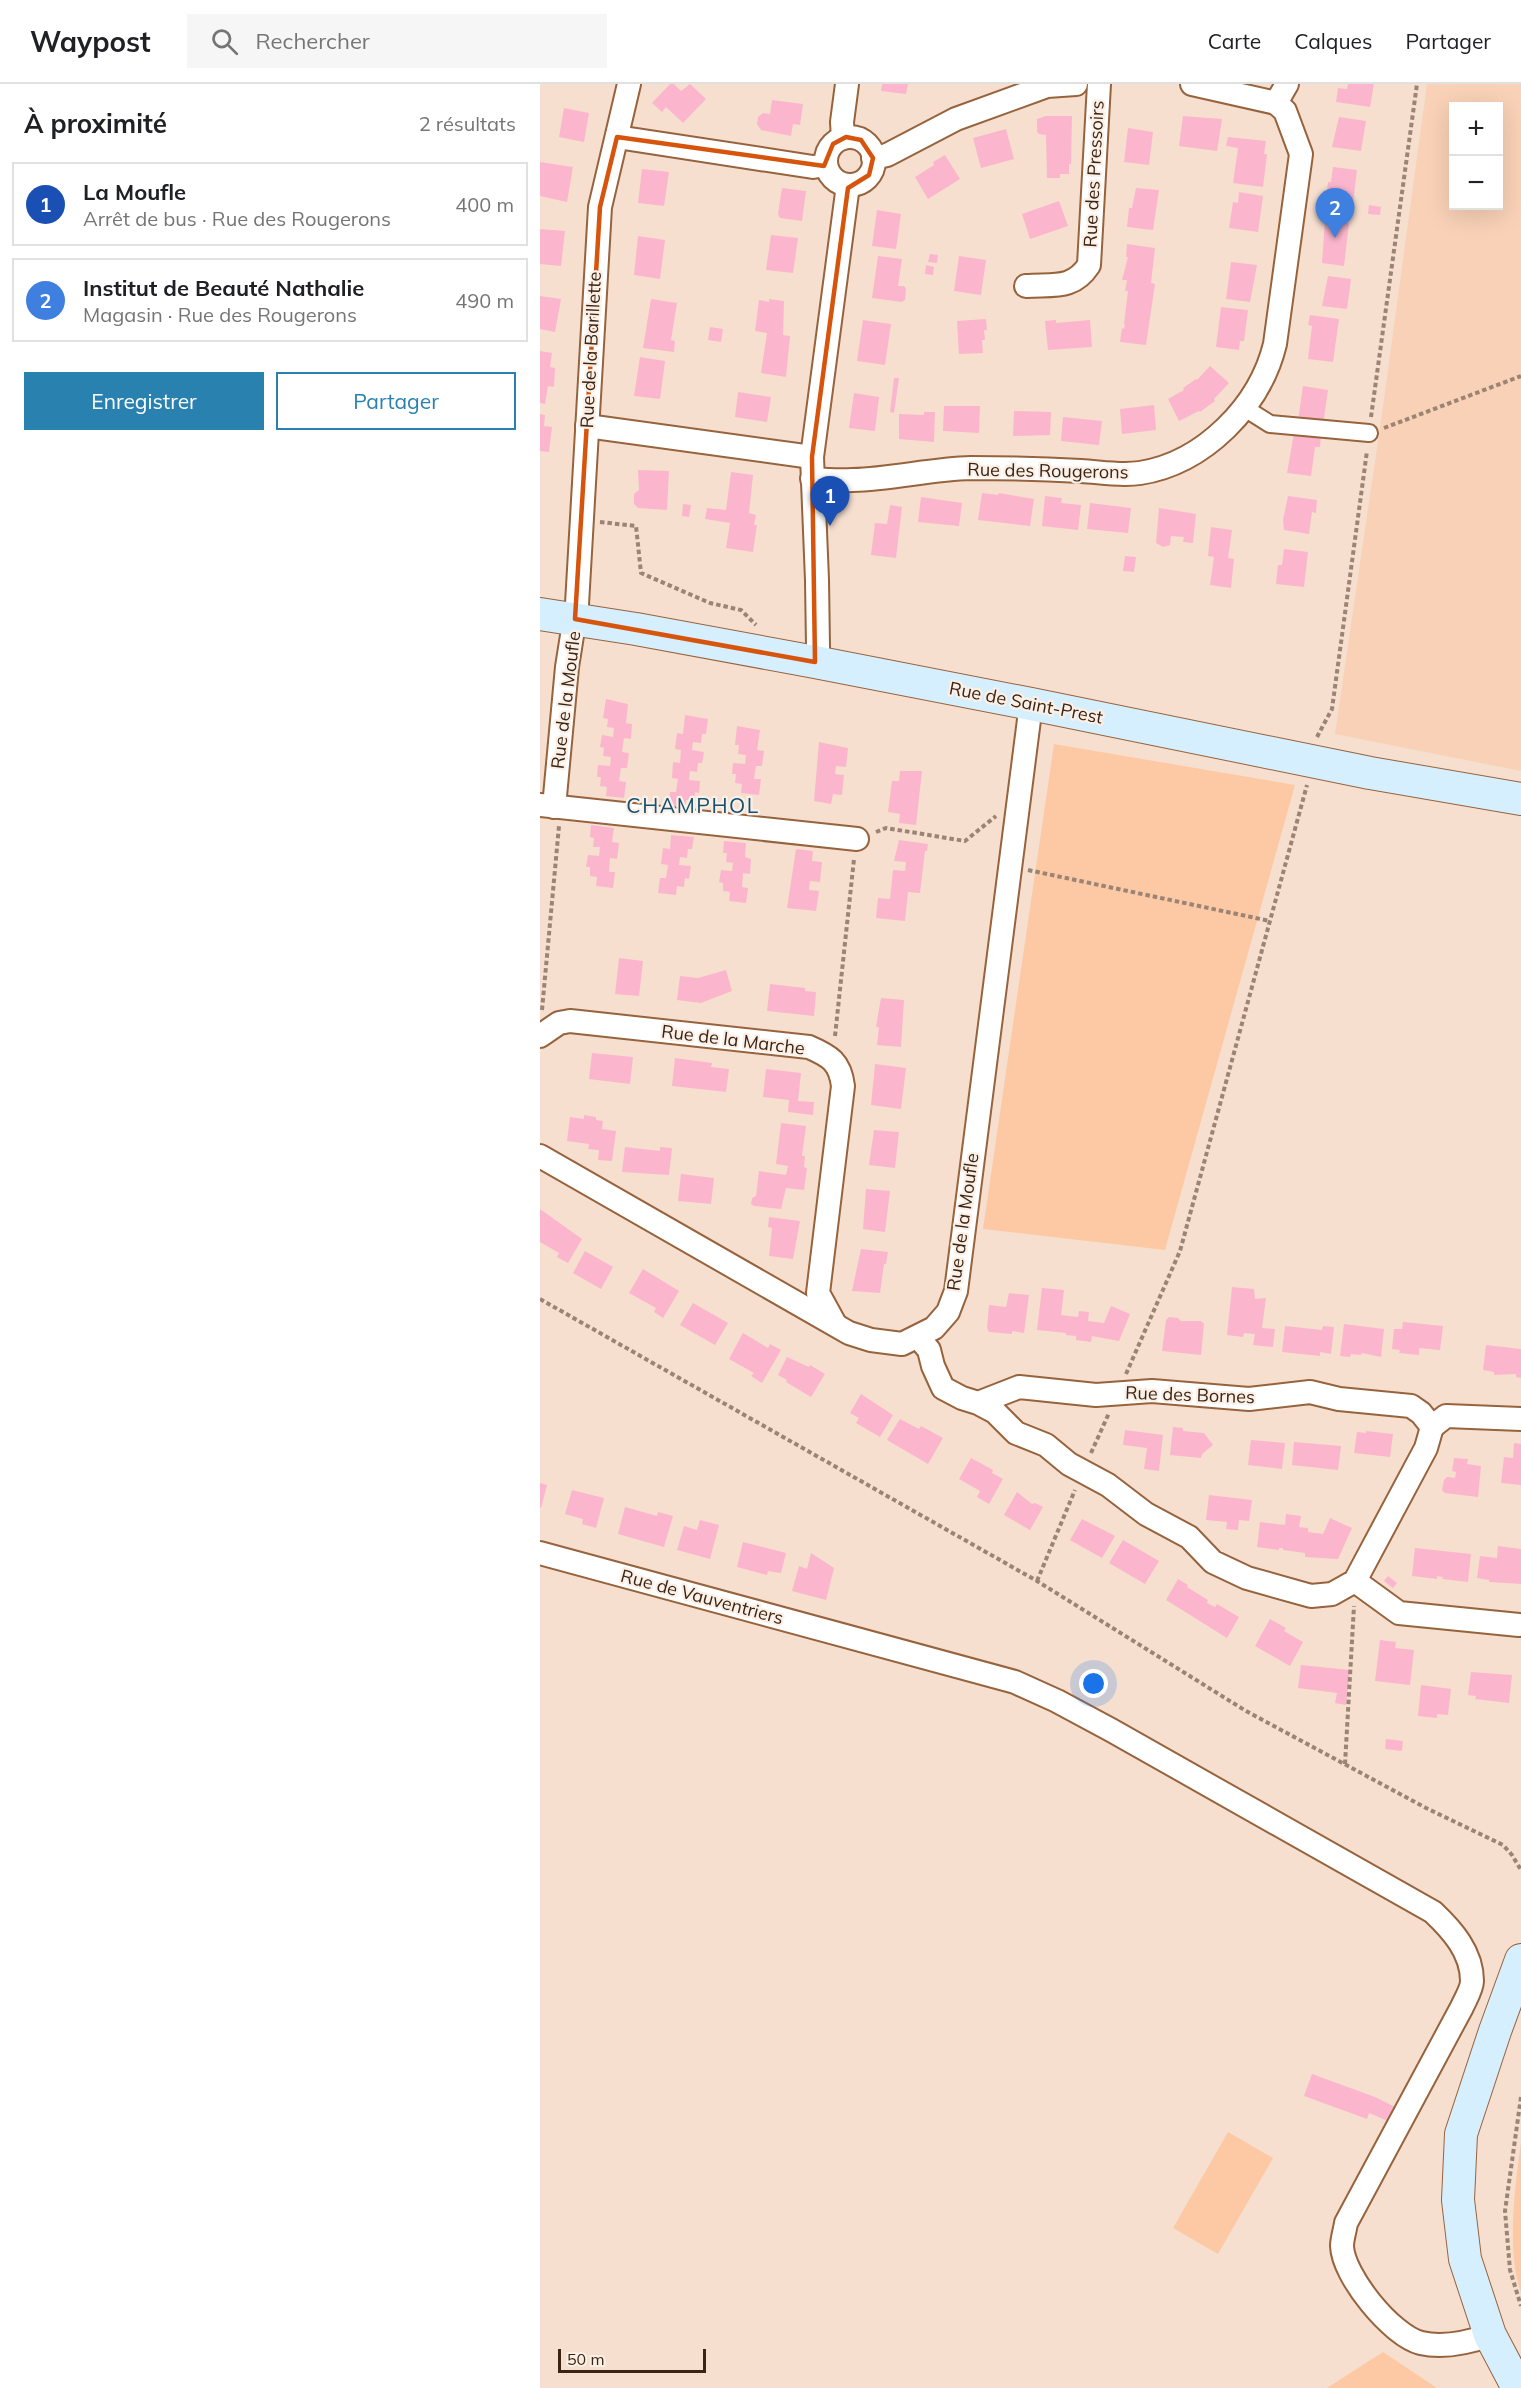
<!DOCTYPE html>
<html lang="fr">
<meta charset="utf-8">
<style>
body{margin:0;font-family:Mulish,sans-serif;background:#f6f6f6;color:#202124}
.controls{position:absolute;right:18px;top:18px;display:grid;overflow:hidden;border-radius:0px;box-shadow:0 6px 24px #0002}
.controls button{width:54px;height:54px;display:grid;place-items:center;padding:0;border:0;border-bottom:2px solid #e0e0e0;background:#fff;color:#202124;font:30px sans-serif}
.scale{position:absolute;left:18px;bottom:15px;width:148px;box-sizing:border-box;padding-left:6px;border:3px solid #3a2414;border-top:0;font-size:16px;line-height:21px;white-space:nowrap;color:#3a2414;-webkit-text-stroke:4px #fbefe6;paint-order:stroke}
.you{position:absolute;left:554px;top:1600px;width:21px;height:21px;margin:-15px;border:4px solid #fff;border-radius:50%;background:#1a73e8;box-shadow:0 0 0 9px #1a73e833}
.badge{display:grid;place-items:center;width:39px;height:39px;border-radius:50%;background:#2981af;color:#fff;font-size:20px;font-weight:700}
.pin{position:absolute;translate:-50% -50px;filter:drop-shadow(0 2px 3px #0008)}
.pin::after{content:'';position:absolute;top:32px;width:21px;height:18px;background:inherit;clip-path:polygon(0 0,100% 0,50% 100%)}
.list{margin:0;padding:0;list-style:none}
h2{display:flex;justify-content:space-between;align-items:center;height:78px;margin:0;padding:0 24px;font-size:26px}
h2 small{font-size:20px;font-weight:400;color:#757577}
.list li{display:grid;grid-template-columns:39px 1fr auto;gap:18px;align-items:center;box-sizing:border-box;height:84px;margin:0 12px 12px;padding:0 12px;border:2px solid #e0e0e0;border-radius:0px}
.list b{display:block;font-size:22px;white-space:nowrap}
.list p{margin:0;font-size:20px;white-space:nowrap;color:#757577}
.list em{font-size:20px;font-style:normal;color:#757577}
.actions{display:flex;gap:12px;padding:18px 24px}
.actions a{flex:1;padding:14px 0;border:2px solid #2981af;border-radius:0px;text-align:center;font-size:21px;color:#2981af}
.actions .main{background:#2981af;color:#fff}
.icon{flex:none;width:33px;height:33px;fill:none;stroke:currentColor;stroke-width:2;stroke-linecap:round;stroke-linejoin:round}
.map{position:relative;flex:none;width:981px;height:2304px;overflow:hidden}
header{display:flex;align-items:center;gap:36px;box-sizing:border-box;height:84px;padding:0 30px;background:#fff;border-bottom:2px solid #e0e0e0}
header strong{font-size:28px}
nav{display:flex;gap:33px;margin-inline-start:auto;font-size:21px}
.search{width:420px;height:54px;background:#f6f6f6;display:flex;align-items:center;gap:15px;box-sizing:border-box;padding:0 21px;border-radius:0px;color:#757577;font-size:22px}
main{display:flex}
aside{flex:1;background:#fff}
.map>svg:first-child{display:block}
</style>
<header>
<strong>Waypost</strong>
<div class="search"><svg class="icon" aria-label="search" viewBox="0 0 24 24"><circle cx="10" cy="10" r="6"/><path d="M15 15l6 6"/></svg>Rechercher</div>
<nav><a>Carte</a><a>Calques</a><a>Partager</a></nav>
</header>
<main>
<aside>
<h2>À proximité<small>2 résultats</small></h2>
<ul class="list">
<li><span class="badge" style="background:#1a4fb4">1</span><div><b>La Moufle</b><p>Arrêt de bus · Rue des Rougerons</p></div><em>400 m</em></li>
<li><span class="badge" style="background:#3f7fe0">2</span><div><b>Institut de Beauté Nathalie</b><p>Magasin · Rue des Rougerons</p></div><em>490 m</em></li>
</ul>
<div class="actions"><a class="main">Enregistrer</a><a>Partager</a></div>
</aside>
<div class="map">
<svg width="981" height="2304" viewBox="0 0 981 2304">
<rect width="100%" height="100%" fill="#f6dfcf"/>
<path fill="#f8d1b6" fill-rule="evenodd" d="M887 0H981V687L795 650 842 330ZM914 22H958V122H914Z"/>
<g fill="#fdc9a4">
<path d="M514 660 755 701 625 1166 443 1145Z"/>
<path d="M688 2048 733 2074 678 2170 633 2144Z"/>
<path d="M981 2058V2209C966 2166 975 2103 981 2058Z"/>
<path d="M843 2268 897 2304H787Z"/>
</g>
<g fill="#fbb6cd">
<path d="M130 0H134L141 7 150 0 166 15 143 39 126 23 122 28 112 19Z"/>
<path d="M342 0H368L366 10 341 7Z"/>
<path d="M808 0H834L830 23 796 18 798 4 807 5Z"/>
<path d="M232 16 263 20 260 41 253 40 251 52 221 46 217 40 218 33 223 29 230 30Z"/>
<path d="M24 24 49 29 44 58 19 53Z"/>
<path d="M506 32H532L531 80H529V90H520V94H507L506 51 499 50 497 48V35Z"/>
<path d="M643 32 682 35 677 67 639 62Z"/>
<path d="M799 33 826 37 821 67 792 63Z"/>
<path d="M588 44 613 48 609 81 584 78Z"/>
<path d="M466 45 474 75 441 84 433 54Z"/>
<path d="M688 53 726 57 724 70H727L723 103 693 99 698 64 686 62Z"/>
<path d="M405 71 420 95 388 115 375 93 394 81 393 78Z"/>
<path d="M0 78 33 83 27 118 0 112Z"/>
<path d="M793 83 817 86 813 119 786 115 788 98H791Z"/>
<path d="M102 85 129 88 124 122 98 119Z"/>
<path d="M242 104 266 107 262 137 240 134 238 130Z"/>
<path d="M596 104 619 106 613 146 587 143 589 124H592Z"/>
<path d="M699 108 723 112 718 148 689 144 693 118 698 119Z"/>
<path d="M519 117 528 142 490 155 482 130Z"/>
<path d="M829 121 841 123 840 131 828 130Z"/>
<path d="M337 126 361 130 356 165 332 162Z"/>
<path d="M785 136 809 139 804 182 782 179Z"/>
<path d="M0 145 25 147 21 182 0 180Z"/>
<path d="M231 151 258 154 253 189 226 186Z"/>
<path d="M98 152 125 156 120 195 94 191Z"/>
<path d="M587 160 615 164 611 199 615 200 606 261 580 258 582 244 584 245 585 241 584 240 588 207H585L587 196H582L588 173H586Z"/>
<path d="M390 170 398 171 397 179 388 178Z"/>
<path d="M338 172 362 175 358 202H364L366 205 365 216 362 218 332 214Z"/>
<path d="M419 172 446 176 441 211 414 207Z"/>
<path d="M691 178 717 181 710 218 686 215Z"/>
<path d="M386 181 394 183 393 191 385 190Z"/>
<path d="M788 192 811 195 807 225 782 222Z"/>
<path d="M0 212 21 215 15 248 0 245Z"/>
<path d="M111 215 137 219 131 256 135 257 134 268 103 264Z"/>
<path d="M229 215 244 217 243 251 250 252 246 293 221 289 227 249 215 247 219 216 229 218Z"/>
<path d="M681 223 708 226 704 257H700L699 266 676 263Z"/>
<path d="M770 231 799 235 793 278 768 275 772 242 768 241Z"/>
<path d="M446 235 447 246H444L445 256H442L443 269 419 270 417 237Z"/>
<path d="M323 236 351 240 345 281 317 277Z"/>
<path d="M516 236V239L550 236 552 263 508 266 505 237Z"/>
<path d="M170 243 183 245 181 258 168 256Z"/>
<path d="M0 267 12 269 10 283 15 284 14 303 8 302 5 320 0 319Z"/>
<path d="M100 273 125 277 120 315 94 312Z"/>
<path d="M670 282 689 299 674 315 675 317 660 328 659 327 639 337 628 315 644 306 643 304 656 295 657 296Z"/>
<path d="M354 294H359L354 329 350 328Z"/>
<path d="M763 302 788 306 783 341 758 337Z"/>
<path d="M198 308 231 313 227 338 195 333Z"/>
<path d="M314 309 339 313 335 347 309 344Z"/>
<path d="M614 321 616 346 582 350 580 325Z"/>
<path d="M404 322H440L439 349 403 347Z"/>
<path d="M474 327 511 328 510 351 473 352Z"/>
<path d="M384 328H395L394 358 359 355V330L384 331Z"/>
<path d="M0 330 5 331 4 342 12 343 9 368 0 367Z"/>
<path d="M523 333 562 337 559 361 521 357Z"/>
<path d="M754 349 781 352 780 363H775L771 392 747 389Z"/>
<path d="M98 386 129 387 127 426 98 424 94 420V410L99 406Z"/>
<path d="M191 388 213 391 209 429 216 431 214 441H217L213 468 186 464 190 439 165 435 167 424 186 426Z"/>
<path d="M442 409 458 411 459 409 494 415 490 442 438 436Z"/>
<path d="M505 412 522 414 521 419 541 421 538 446 502 442Z"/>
<path d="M748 412 777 416 776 429 772 428 769 450 744 446 743 436Z"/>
<path d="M381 413 422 419 419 442 378 438Z"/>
<path d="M550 419 591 424 588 449 547 445Z"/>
<path d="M143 420 151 421 149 433 142 432Z"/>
<path d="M350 421 362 423 356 474 331 471 335 439 347 440Z"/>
<path d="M619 424 656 430 653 459 643 458 644 453 631 452 630 461 623 463 616 459Z"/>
<path d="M671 443 692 446 688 474 694 475 691 504 670 501 674 473 668 472Z"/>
<path d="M744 465 768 468 764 503 736 500 738 481H742Z"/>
<path d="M585 472 596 473 594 488 583 487Z"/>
<path d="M66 615 88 620 86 639 92 640 91 655 84 654 82 668 89 669 87 684H81L79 697 86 698 84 714 66 712 67 703 60 702 61 693H57L58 681 70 682 71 673 63 672 64 664 60 663 62 651 73 653 74 644 67 643 68 635 63 634Z"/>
<path d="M145 631 168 635 166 650H162L161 659 153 658 152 666 164 668 162 679H158L157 688 150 687 149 696 160 697 159 709 155 708 154 717 146 716 145 725 128 723 130 708H136L138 695 132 694 133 678 140 679 141 666 135 665 137 649 143 650Z"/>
<path d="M197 642 220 646 217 666 224 667 222 682H216L214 695H221L219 711 201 709 202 700 195 699 196 690H192L193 679 205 680 206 671 198 670 199 661H195Z"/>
<path d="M279 658 308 664 306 683 296 682 295 690 304 691 302 711 293 710 291 720 274 717Z"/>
<path d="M360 687H382L376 741 359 739 360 730 348 728 352 697H359Z"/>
<path d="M51 741 74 744 72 758 79 759 77 775 70 774 69 788H75L73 804 56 802 57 793 50 792V783H46L48 771 59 772 60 763H53L54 754 50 753Z"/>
<path d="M131 751 154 753 152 765H148L147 774 140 773 139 781 151 782 149 795 145 794 144 803 137 802 136 811 118 809 120 794H126L128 781 121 780 123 764 130 765Z"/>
<path d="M359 756 388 760 387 767H385L380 809 368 808 365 837 336 834 338 814 350 815 353 786 365 787 366 778 354 777Z"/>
<path d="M184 757 206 759 205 773 211 775 210 790 203 789 202 803 208 804 206 819 189 817 190 808 183 807V799L179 798 181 786 192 787 193 779 186 778 187 769H183Z"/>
<path d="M256 765 273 767 272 777 282 778 280 798 270 797 269 806 279 807 276 827 247 824Z"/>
<path d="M79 874 103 877 99 912 75 910Z"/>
<path d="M186 886 192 907 161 919 137 916 140 892 158 894Z"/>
<path d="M230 900 265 904V907L276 908 274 932 227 927Z"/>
<path d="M341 914 364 916 361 963 337 961 339 943H336Z"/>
<path d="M52 969 93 973 90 1000 49 995Z"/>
<path d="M135 974 172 979 171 983 189 985 186 1008 132 1002Z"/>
<path d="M335 980 366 984 361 1025 331 1021Z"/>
<path d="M226 985 261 989 258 1017 274 1018 273 1031 248 1028 249 1016 223 1013Z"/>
<path d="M44 1031 56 1033V1036L63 1037 62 1045 76 1047 72 1077 58 1076 59 1066 48 1065 49 1060 27 1057 30 1033 44 1035Z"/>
<path d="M241 1039 266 1042 262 1072H265L264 1083 267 1084 264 1106 246 1104 241 1125 214 1122 211 1120 212 1114 216 1112 219 1087 246 1091 248 1082 236 1080Z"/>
<path d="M334 1046 359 1048 355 1084 329 1081Z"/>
<path d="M85 1063 120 1067V1063L132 1064 129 1091 82 1088Z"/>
<path d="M141 1090 174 1094 171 1120 138 1117Z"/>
<path d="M326 1105 350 1107 345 1148 323 1145Z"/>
<path d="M0 1125 42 1155 28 1179 17 1173 19 1169 0 1158Z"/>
<path d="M229 1133 260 1137 253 1175 229 1172 232 1144 228 1143Z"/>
<path d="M321 1165 348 1168 346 1180H344L340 1209 312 1207Z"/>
<path d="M45 1167 73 1183 61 1205 33 1189Z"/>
<path d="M103 1185 139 1207 123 1234 114 1228 116 1224 89 1209Z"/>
<path d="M692 1203 714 1205 715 1215 726 1214 722 1244 735 1245 733 1263 713 1261 715 1250 704 1249 703 1253 687 1251Z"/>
<path d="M502 1204 524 1206 521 1231 538 1233 539 1227 549 1228 548 1237 564 1239 571 1222 590 1230 579 1257 552 1252 551 1258 536 1256V1252L526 1251V1249L497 1246Z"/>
<path d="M469 1209 489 1211 484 1249 472 1247V1250L449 1248 447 1244 449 1221 466 1223Z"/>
<path d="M153 1219 188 1239 175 1261 140 1241Z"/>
<path d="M629 1233 638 1234 641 1237H661L664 1240 661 1271 622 1267 626 1236Z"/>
<path d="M863 1238 903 1242 900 1266 879 1264V1271L859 1269 860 1266 852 1265 854 1245H862Z"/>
<path d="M804 1240 844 1245 841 1273 822 1269 821 1271 811 1270 810 1273 800 1272Z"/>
<path d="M745 1242 782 1246 783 1242 794 1243 791 1270 780 1268V1272L742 1268Z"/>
<path d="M203 1249 228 1264 230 1260 241 1266 222 1299 211 1292 214 1289 189 1275Z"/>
<path d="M946 1261 981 1265V1294L976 1293V1290L954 1291V1288L943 1286Z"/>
<path d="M247 1273 269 1283 270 1281 285 1290 271 1313 246 1298 247 1296 238 1291Z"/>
<path d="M321 1310 353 1331 340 1353 316 1339 319 1334 310 1329Z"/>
<path d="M360 1335 379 1345 381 1342 403 1354 388 1380 347 1356Z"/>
<path d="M633 1343 643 1344V1347L664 1349 673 1361 662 1370 661 1374 630 1371Z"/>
<path d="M585 1346 623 1351 619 1387 604 1385 607 1364 583 1361Z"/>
<path d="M826 1347 853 1350 850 1373 814 1369 817 1348 826 1349Z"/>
<path d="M711 1356 745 1359 742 1385 708 1381Z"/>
<path d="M754 1358 801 1362 798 1386 752 1381Z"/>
<path d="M974 1359 981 1360V1401L961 1399 964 1373 973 1374Z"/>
<path d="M431 1374 453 1386 452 1389 463 1395 449 1420 437 1413 440 1407 419 1395Z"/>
<path d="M914 1374 928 1375 927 1380 941 1382 938 1413 905 1409 902 1406 904 1396 907 1393 915 1394 916 1388 912 1387Z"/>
<path d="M0 1399 7 1401 1 1424H0Z"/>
<path d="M32 1406 64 1414 56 1444 42 1440 43 1435 25 1430Z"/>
<path d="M477 1408 492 1420 495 1419 503 1423 490 1446 464 1431Z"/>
<path d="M669 1411 712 1416 709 1437 699 1436 698 1446 686 1445 687 1438 666 1436Z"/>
<path d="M85 1423 117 1432 118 1428 133 1432 124 1463 78 1450Z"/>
<path d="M746 1430 761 1432 759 1443 768 1444V1448L783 1450 790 1434 812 1444 798 1475 765 1473V1469L743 1466V1464H739V1466L717 1463 720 1438 745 1441Z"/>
<path d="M542 1435 575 1452 562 1474 530 1456Z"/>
<path d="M160 1436 179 1441 170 1475 137 1466 144 1442 157 1446Z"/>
<path d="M583 1456 619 1477 605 1500 569 1479Z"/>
<path d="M203 1458 246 1469 241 1489 228 1487 227 1491 197 1483Z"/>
<path d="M958 1462 981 1465V1500L949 1498V1496L937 1494 940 1472 957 1474Z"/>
<path d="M875 1464 931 1470 928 1498 902 1495 903 1493 897 1492V1495L872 1492Z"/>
<path d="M271 1469 294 1484 286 1516 252 1507 259 1482 267 1485Z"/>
<path d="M848 1492 857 1499 853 1504 844 1497Z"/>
<path d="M638 1495 648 1501 647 1503 668 1516 667 1519 675 1523 677 1520 699 1533 687 1554 626 1516Z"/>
<path d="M730 1535 746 1544 744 1547 763 1558 750 1582 715 1562Z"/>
<path d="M840 1556 856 1558 855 1564 874 1566 870 1601 835 1597Z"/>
<path d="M761 1581 810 1586 806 1621 795 1619 797 1609 758 1604Z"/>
<path d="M931 1588 972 1591 969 1619 935 1615 936 1612 928 1611Z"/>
<path d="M881 1601 911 1605 908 1631 897 1630V1634L878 1632Z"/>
<path d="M846 1655 863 1657 862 1667 845 1665Z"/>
<path d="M772 1990 835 2013 855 2023 848 2037 829 2029 827 2035 764 2012Z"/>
</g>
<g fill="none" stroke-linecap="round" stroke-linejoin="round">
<g stroke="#96633d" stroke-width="20">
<path id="pedestrian" d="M703 323 730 340 829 349"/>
</g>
<g stroke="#96633d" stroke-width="26">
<g id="minor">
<path d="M652 0 736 19"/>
<path d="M77 53 273 83 286 81"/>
<circle cx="310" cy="77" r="24"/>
<path d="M303 54 302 38 307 0"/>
<path d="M333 74 347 71 416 35 507 2 536 0"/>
<path d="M486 202C513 200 533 206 549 181L559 0"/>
<path d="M47 342 272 373"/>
<path d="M272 395C285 396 299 397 313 396 352 395 391 385 431 384 467 384 504 385 541 387 560 388 580 392 600 389 664 379 720 322 735 260L761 70 745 27 736 19 747 0"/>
<path d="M275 578 278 563 277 496 272 373 308 101"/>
<path d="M0 721 317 755"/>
<path d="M14 723 27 583 37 520 60 123 89 0"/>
<path d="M0 952 19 939 30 937 269 963C290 972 300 978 303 1002L278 1209 295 1240"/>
<path d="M0 1072 309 1249 331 1256 362 1260 394 1244 408 1228 416 1207 491 620"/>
<path d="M378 1253 389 1266 393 1282 403 1304 422 1314 438 1319 479 1303 556 1311 612 1307 709 1315 770 1308 799 1315 871 1322 881 1329 892 1343 886 1364 815 1497 792 1510 771 1512 707 1494 673 1478 649 1453 606 1430 568 1401 529 1380 506 1361 476 1349 455 1328 438 1319"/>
<path d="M892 1343 906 1332 981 1335"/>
<path d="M0 1469 475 1598 517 1617 571 1646 893 1828C912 1846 932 1868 932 1897 932 1905 925 1916 922 1923L806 2139C805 2146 802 2155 802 2162 803 2192 852 2252 881 2259 903 2264 930 2258 950 2251"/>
<path d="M815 1497 859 1529 979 1541"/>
</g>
</g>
<g stroke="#96633d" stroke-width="34">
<g id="secondary">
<path d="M0 530 96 545 275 578 491 620 830 689 981 715"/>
<path d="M978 2304 950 2251 925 2175 918 2116 921 2050 955 1947 981 1876"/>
</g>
</g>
<g stroke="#9b8474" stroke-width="4" stroke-dasharray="4.5 3" stroke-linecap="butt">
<path d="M831 333 877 0"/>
<path d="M844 344 981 292"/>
<path d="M60 438 96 442 101 489 170 519 201 526 216 541"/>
<path d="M777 653 792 625 827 367"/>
<path d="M336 748 346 744 425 757 456 732"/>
<path d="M488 786 730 837"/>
<path d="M2 926 19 742"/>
<path d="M295 952 314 775"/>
<path d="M0 1215 497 1497 706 1627 886 1724 963 1761 972 1771 981 1786"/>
<path d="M586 1290 640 1167 767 701"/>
<path d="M551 1369 569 1329"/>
<path d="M497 1497 535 1406"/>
<path d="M805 1680 814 1522"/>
<path d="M981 2013 965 2127 970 2186 981 2222"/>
</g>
<use href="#pedestrian" stroke="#fff" stroke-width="16"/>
<use href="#minor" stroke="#fff" stroke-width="22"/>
<use href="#secondary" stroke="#d6efff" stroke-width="32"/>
</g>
<path fill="none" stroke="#d7540d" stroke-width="4.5" stroke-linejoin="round" d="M77 53 284 82 293 60 306 53 321 56 333 74 329 91 308 104 272 373 275 578 35 535 60 123Z"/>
<g text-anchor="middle" stroke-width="4.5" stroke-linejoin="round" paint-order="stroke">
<g font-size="18" fill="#3a2414" stroke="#fbefe6">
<text transform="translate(554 90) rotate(-87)" y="6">Rue des Pressoirs</text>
<text transform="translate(51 266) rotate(-87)" y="6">Rue de la Barillette</text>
<text transform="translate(508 387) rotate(1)" y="6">Rue des Rougerons</text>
<text transform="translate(26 616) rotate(-83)" y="6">Rue de la Moufle</text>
<text transform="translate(486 619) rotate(11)" y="6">Rue de Saint-Prest</text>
<text transform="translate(193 956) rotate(7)" y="6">Rue de la Marche</text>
<text transform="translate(423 1138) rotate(-82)" y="6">Rue de la Moufle</text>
<text transform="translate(650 1311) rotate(2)" y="6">Rue des Bornes</text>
<text transform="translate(162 1513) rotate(15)" y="6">Rue de Vauventriers</text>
</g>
<g font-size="21" letter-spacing="1.5" fill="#145271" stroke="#fbefe6">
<text x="153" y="729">CHAMPHOL</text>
</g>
</g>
</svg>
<div class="controls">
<button>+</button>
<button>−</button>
</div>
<div class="scale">50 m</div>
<div class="you"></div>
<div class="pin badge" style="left:290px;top:442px;background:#1a4fb4">1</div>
<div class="pin badge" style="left:795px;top:154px;background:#3f7fe0">2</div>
</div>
</main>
